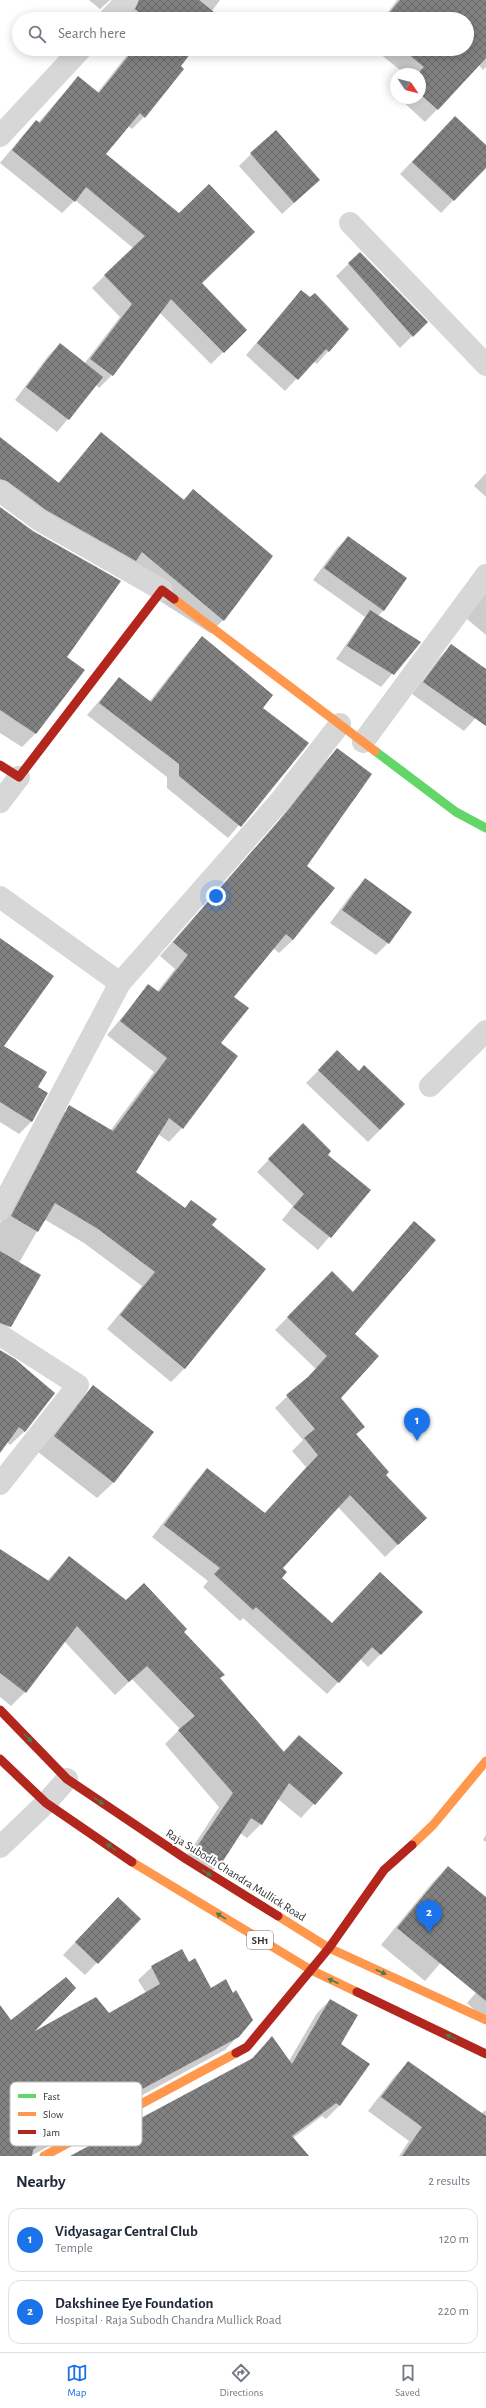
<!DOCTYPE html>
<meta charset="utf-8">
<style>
body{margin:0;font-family:"Alegreya Sans",sans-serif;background:#f2f2f3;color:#1f2937}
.compass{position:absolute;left:390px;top:68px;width:36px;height:36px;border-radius:50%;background:#fff;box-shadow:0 2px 10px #0003;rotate:125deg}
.you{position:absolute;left:216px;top:896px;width:14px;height:14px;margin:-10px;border:3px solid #fff;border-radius:50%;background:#1a73e8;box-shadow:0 0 0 6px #1a73e833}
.badge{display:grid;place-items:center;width:26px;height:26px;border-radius:50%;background:#1a73e8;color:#fff;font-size:13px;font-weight:700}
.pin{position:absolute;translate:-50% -33px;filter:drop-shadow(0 1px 2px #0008)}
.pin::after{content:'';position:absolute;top:21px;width:14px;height:12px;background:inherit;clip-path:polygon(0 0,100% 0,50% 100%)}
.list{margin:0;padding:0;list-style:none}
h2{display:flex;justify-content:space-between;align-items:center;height:52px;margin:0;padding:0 16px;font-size:17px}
h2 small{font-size:13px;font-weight:400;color:#747a83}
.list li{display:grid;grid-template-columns:26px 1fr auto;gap:12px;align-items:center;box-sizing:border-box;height:64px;margin:0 8px 8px;padding:0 8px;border:1px solid #e0e1e3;border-radius:12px}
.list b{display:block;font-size:15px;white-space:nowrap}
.list p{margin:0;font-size:13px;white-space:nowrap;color:#747a83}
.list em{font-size:13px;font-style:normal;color:#747a83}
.icon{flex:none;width:22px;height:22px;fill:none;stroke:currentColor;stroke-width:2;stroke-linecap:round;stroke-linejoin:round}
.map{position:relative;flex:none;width:486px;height:2156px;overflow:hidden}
.search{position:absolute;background:#fff;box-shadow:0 2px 10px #0003;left:12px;right:12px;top:12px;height:44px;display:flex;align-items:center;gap:10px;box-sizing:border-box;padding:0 14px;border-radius:22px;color:#747a83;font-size:15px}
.sheet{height:196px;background:#fff}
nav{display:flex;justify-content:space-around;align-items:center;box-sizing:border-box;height:56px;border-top:1px solid #e0e1e3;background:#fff;font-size:11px;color:#747a83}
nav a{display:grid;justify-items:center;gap:2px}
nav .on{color:#1a73e8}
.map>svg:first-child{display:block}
</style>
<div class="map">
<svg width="486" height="2156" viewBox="0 0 486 2156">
<defs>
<pattern id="building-cross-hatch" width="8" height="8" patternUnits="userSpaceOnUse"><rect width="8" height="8" fill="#818181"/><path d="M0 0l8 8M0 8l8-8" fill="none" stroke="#6a6a6a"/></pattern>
</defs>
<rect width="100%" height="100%" fill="#fff"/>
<g fill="#0003">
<path d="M89 0H110L100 9Z"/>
<path d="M111 0H220L212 11 217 19H125L127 16 123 3Z"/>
<path d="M397 0H486V67L483 70 479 65 425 122 399 98H420V74H405L374 49H467V19H383Z"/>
<path d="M132 49H193L144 117 132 129 128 126 105 154 201 283 246 330 211 364 160 313 112 375 99 388 96 385 57 432 15 400 48 356 60 344 84 364 120 317 92 288 133 248 75 200 62 213 0 163 24 134 36 121 38 123 78 77 97 93Z"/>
<path d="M443 129 486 147V166L441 213 400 174Z"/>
<path d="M251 154 319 180 282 214 239 166Z"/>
<path d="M360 253 426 322 400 348 336 276Z"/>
<path d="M301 291 348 329 317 364 313 361 285 391 246 355Z"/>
<path d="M101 434 182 501 193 490 223 620 210 633 0 499V438L58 483Z"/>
<path d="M486 473V497L474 486Z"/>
<path d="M0 508 66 658 84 670 35 734 22 747 0 733Z"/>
<path d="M348 537 384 610 378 616 419 642 381 687 336 659 365 617 313 580 336 549Z"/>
<path d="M486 588V635L467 619Z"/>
<path d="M202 638 262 708 308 743 228 838 167 788V777L87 715 119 678 149 702 190 650Z"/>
<path d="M451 646 486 671V706L464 731 412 694 439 658Z"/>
<path d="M337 750 306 866 293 940 279 953 273 948 233 997 220 1043 182 1128 169 1142 158 1134 135 1172 210 1226 185 1368 171 1382 107 1329 142 1286 84 1243 44 1219 19 1263 10 1326 0 1336V1223L56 1120 70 1107 110 1131 154 1072 107 1035 149 986 157 992 175 969 160 956 276 824 323 763Z"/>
<path d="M365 880 410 912 388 943 376 955 330 923 353 892Z"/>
<path d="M0 1045 37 1087 31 1122 19 1134 0 1122Z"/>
<path d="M337 1052 380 1130 368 1142 306 1083Z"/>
<path d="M291 1136 326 1155 369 1190 318 1250 282 1220 293 1206 257 1172Z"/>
<path d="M414 1222 354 1334 340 1398 364 1427 356 1435 384 1475 413 1530 385 1557 338 1507 281 1568V1578L332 1624 422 1612 368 1667 360 1659 327 1694 243 1618 240 1621 203 1587 208 1581 152 1537 195 1482 207 1470 264 1514 306 1467 292 1451 303 1440 275 1408 316 1369 275 1330 332 1272 352 1293Z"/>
<path d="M0 1351 54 1394 24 1432 10 1445 7 1442 0 1451Z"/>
<path d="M94 1386 114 1482 97 1498 38 1452 77 1402Z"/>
<path d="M0 1550 47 1581 69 1557 126 1601 183 1632 219 1678 283 1752 299 1736 342 1773 301 1818 278 1799 261 1824 247 1838 240 1833 220 1863 206 1877 183 1862 219 1807 165 1744 180 1729 132 1679 115 1695 64 1641 25 1692 11 1706 0 1697Z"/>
<path d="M486 1835V1842L483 1840Z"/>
<path d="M448 1867 486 1898V1910L425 1981 381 1945 432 1883Z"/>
<path d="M106 1910 139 1919 85 1975 63 1955Z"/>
<path d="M182 1951 238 2036 225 2050 31 2156H0V2007L11 2021 31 2034 108 2015 146 1993 138 1980 152 1967Z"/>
<path d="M486 1981V2021L467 2003Z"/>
<path d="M330 2000 340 2044 368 2064 339 2106 326 2119 322 2116 293 2138V2156H73L250 2060 272 2038 289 2061 317 2013Z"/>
<path d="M408 2063 480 2114 486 2110V2156H399L409 2141 368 2111 395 2076Z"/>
</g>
<g fill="url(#building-cross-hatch)">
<path d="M139 0H199L220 17 218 19H147L135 9Z"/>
<path d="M400 0H486V58L438 110 420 94V71L424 67 402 49H467V19H384Z"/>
<path d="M134 49H194L181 66 184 69 145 118 140 113 106 154 179 213 209 184 255 232 202 283 247 330 224 353 171 299 113 376 90 359 132 304 104 275 145 236 86 187 75 202 12 150 36 120 40 123 78 76 99 93Z"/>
<path d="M455 116 486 145V168L454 201 412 162Z"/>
<path d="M276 130 320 180 294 203 250 153Z"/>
<path d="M360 252 428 322 413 337 348 263Z"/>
<path d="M301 290 310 297 315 293 349 329 329 352 326 349 298 380 257 343Z"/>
<path d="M60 343 103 377 69 420 26 387Z"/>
<path d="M101 432 184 500 193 489 273 556 224 621 142 552 136 561 46 510 7 481 0 479V437L59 483Z"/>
<path d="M0 507 33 531 121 581 67 657 85 670 36 734 0 710Z"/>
<path d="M348 536 407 578 384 611 324 568Z"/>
<path d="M370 610 421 642 394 675 347 646Z"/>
<path d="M202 636 273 695 263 708 309 743 241 827 179 776V764L99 703 119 677 151 702Z"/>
<path d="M451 644 486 669V726L423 682Z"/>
<path d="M337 748 372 774 307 866 335 888 293 940 286 934 234 997 249 1008 221 1043 238 1056 183 1129 169 1118 136 1172 185 1208 191 1200 217 1219 212 1225 266 1269 185 1369 120 1315 155 1272 98 1229 55 1203 38 1232 11 1216 69 1105 113 1131 167 1058 120 1021 148 984 159 992 188 955 173 942 289 809Z"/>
<path d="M365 878 412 912 389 944 342 910Z"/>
<path d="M0 938 54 976 4 1046 47 1072 38 1087 48 1093 32 1122 0 1102Z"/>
<path d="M337 1050 359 1071 364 1065 405 1104 380 1130 318 1070Z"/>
<path d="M303 1123 331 1151 328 1155 371 1190 331 1238 293 1207 304 1194 268 1159Z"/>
<path d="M414 1221 436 1240 355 1334 379 1356 341 1398 365 1427 356 1434 389 1472 386 1475 427 1518 398 1545 350 1495 283 1568 287 1572 282 1578 332 1623 380 1572 423 1612 381 1655 372 1647 339 1683 256 1607 253 1610 214 1574 220 1568 164 1525 207 1468 265 1513 318 1455 304 1438 315 1429 286 1395 308 1377 327 1356 287 1317 332 1271 353 1292Z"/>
<path d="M0 1251 41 1275 11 1327 0 1323Z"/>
<path d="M0 1350 15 1359 55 1393 25 1432 19 1427 0 1453Z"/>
<path d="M93 1385 154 1432 114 1483 54 1436Z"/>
<path d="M0 1549 49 1581 69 1556 126 1600 144 1583 187 1629 184 1632 225 1675 220 1678 284 1752 299 1735 343 1773 315 1805 289 1783 262 1825 251 1818 221 1864 196 1848 233 1793 178 1730 195 1716 147 1666 129 1682 77 1626 26 1693 0 1673Z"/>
<path d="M448 1866 486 1897V2001L397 1928Z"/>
<path d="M118 1897 141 1919 98 1964 75 1942Z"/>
<path d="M182 1949 189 1962 195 1958 211 1988 226 1979 233 1993 236 1990 253 2020 239 2037 38 2145 33 2150 32 2156H0V2005L11 2020 66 1977 76 1988 35 2031 96 1997 109 2013 160 1984 151 1966Z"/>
<path d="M330 1999 358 2015 341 2044 370 2064 340 2106 336 2103 292 2136 309 2156H70L253 2058 272 2036 292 2064Z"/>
<path d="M408 2061 486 2116V2156H402L422 2127 381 2097Z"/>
</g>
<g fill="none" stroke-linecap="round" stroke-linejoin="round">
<g stroke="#d7d7d7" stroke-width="22">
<path d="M109 19 127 0"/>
<path d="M0 136 81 49"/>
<path d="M350 223 486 365"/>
<path d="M0 491 39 520 162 590"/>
<path d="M363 742 486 575"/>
<path d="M0 802 19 777"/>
<path d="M0 897 120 983"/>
<path d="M430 1086 486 1031"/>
<path d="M0 1210 120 983 280 801 340 724"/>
<path d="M0 1335 78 1385 0 1484"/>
<path d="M0 1847 46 1803 67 1779"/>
</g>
<path stroke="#63d668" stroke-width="9" d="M375 751 456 812 486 828"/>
<g stroke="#ff974d" stroke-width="9">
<path d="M174 599 375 751"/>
<path d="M412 1845 433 1825 486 1761"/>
<path d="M132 1862 311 1970 357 1992"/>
<path d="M278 1916 329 1948 486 2020"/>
<path d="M44 2156 236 2053"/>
</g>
<g stroke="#b3261e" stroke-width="9">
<path d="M0 765 19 777 162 590 174 599"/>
<path d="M0 1710 67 1779 186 1859 278 1916"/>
<path d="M0 1759 46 1803 132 1862"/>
<path d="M357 1992 486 2054"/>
<path d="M236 2053 247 2047 329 1948 384 1870 412 1845"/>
</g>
</g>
<defs><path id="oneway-solid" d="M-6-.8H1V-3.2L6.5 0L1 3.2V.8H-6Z"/></defs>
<g fill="#497c4b">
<use href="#oneway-solid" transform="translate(28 1738) rotate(47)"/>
<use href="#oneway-solid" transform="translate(99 1801) rotate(34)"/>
<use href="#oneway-solid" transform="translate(111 1847) rotate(-145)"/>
<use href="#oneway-solid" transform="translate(207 1873) rotate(33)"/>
<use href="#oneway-solid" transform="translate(221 1916) rotate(-148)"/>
<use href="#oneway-solid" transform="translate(381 1972) rotate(25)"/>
<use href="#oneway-solid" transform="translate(333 1981) rotate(-155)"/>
<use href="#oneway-solid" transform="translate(451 2037) rotate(-155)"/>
</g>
<g text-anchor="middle" stroke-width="4" stroke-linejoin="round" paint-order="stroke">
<rect fill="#fff" stroke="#707070" stroke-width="1" x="247" y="1931" width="26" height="18" rx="3"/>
<g font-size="11" font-weight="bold" fill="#333">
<text x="260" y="1944">SH1</text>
</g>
<g font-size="12" fill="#333" stroke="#fff">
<text transform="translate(236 1875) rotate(32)" y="4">Raja Subodh Chandra Mullick Road</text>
</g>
</g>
<rect x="10" y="2082" width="132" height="64" rx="6" fill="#fff" stroke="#c2c2c2" stroke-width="1"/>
<rect x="18" y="2094" width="18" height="4" fill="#63d668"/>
<rect x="18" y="2112" width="18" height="4" fill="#ff974d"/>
<rect x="18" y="2130" width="18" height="4" fill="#b3261e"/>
<g font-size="11" fill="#333">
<text x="43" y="2100">Fast</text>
<text x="43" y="2118">Slow</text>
<text x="43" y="2136">Jam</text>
</g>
</svg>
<svg class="compass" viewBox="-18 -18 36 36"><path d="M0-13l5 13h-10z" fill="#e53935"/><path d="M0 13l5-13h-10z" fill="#747a83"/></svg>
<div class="you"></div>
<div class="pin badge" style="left:417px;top:1441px">1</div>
<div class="pin badge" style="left:429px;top:1933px">2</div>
<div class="search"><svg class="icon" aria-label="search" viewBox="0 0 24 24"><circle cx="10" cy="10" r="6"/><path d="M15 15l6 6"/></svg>Search here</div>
</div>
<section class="sheet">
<h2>Nearby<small>2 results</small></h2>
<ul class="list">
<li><span class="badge">1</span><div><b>Vidyasagar Central Club</b><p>Temple</p></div><em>120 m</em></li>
<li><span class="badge">2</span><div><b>Dakshinee Eye Foundation</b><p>Hospital · Raja Subodh Chandra Mullick Road</p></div><em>220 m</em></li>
</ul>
</section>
<nav>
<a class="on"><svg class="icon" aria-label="map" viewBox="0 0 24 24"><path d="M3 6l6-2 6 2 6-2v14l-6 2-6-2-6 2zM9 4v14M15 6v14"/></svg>Map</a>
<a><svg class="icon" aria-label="directions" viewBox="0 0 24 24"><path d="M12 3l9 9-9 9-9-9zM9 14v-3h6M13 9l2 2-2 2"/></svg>Directions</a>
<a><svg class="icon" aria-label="saved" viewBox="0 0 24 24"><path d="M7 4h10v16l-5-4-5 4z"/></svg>Saved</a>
</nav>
